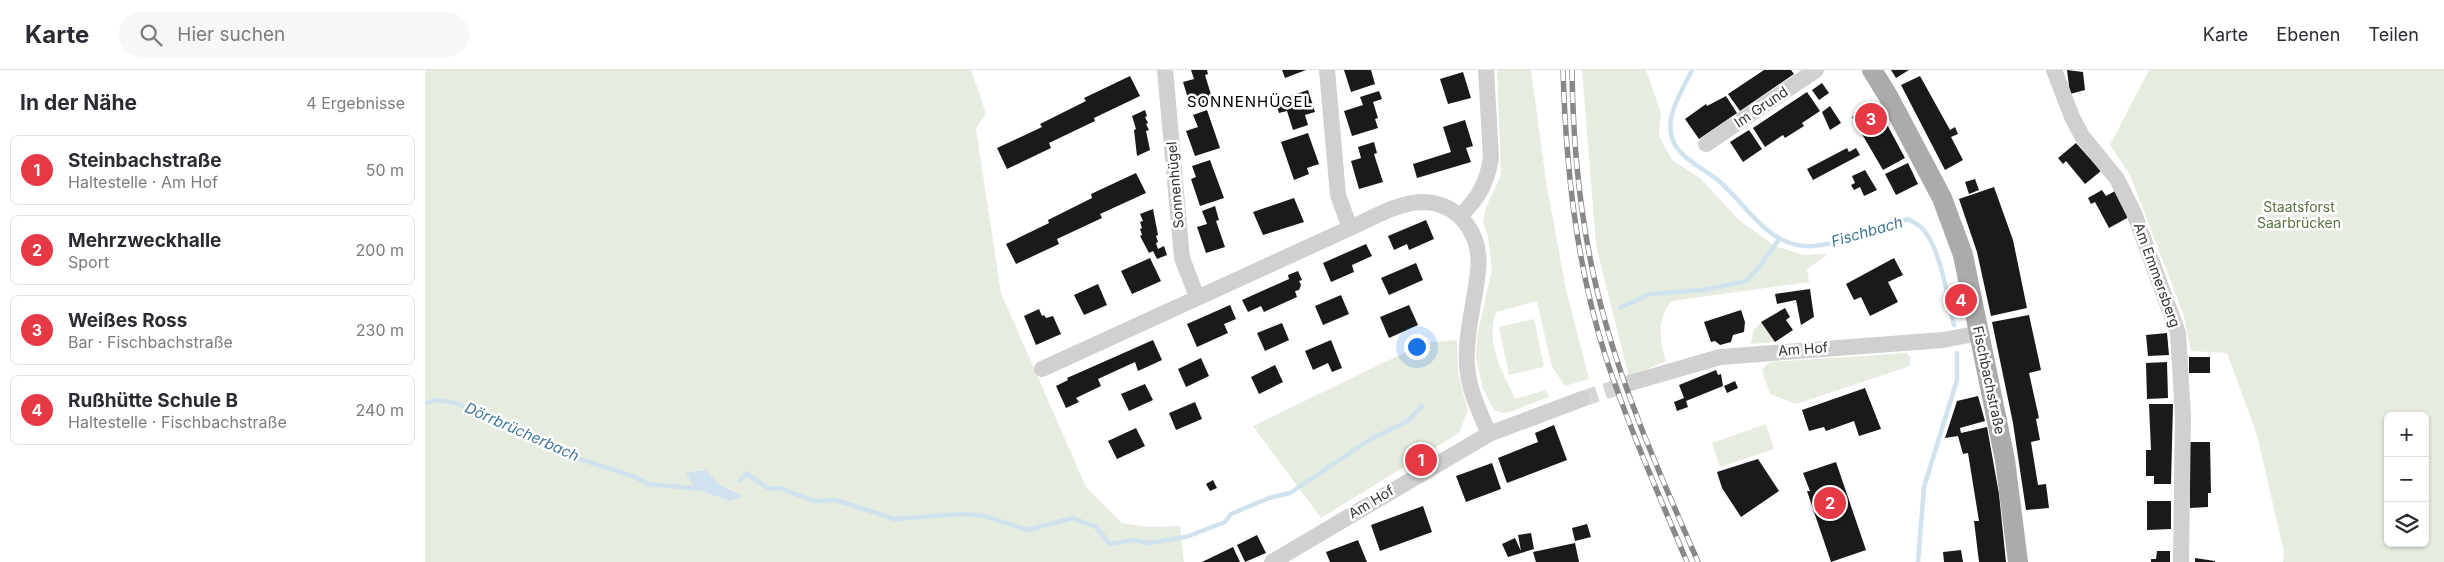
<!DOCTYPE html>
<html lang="de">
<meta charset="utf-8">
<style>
body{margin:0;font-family:Inter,sans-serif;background:#f7f7f7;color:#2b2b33}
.controls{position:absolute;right:15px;bottom:15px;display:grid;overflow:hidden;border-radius:8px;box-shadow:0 1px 4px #0004}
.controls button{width:45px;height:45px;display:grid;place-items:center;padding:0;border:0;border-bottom:1px solid #e1e1e2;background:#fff;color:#2b2b33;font:25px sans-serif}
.you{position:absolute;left:991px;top:276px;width:18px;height:18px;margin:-12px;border:4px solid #fff;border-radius:50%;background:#1a73e8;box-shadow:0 0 0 8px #1a73e833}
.badge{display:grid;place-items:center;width:32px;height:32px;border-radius:50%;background:#e63946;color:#fff;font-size:16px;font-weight:700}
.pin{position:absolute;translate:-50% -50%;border:2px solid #fff;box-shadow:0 1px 5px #0006}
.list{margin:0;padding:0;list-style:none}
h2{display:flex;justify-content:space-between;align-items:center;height:65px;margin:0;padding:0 20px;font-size:21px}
h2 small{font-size:16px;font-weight:400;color:#7c7c81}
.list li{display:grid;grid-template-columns:32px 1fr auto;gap:15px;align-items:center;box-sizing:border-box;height:70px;margin:0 10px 10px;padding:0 10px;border:1px solid #e1e1e2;border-radius:8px}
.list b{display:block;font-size:19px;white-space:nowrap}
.list p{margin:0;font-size:16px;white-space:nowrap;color:#7c7c81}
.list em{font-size:16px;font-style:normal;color:#7c7c81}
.icon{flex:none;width:28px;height:28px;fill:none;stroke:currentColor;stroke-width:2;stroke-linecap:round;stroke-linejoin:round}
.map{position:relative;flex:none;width:2019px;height:492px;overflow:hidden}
header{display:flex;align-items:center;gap:30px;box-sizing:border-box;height:70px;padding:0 25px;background:#fff;border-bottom:1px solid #e1e1e2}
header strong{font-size:24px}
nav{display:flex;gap:28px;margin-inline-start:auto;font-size:18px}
.search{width:350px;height:45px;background:#f7f7f7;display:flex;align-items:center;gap:12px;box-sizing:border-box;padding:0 18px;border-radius:28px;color:#7c7c81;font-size:19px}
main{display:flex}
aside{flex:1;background:#fff}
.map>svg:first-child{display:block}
</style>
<header>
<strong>Karte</strong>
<div class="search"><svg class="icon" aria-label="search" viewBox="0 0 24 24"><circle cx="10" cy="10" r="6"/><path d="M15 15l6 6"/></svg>Hier suchen</div>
<nav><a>Karte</a><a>Ebenen</a><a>Teilen</a></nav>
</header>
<main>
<aside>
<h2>In der Nähe<small>4 Ergebnisse</small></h2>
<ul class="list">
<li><span class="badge">1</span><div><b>Steinbachstraße</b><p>Haltestelle · Am Hof</p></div><em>50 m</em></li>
<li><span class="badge">2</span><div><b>Mehrzweckhalle</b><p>Sport</p></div><em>200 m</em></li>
<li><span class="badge">3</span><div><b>Weißes Ross</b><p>Bar · Fischbachstraße</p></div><em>230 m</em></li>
<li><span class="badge">4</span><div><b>Rußhütte Schule B</b><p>Haltestelle · Fischbachstraße</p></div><em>240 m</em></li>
</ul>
</aside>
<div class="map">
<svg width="2019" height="492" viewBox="0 0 2019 492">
<rect width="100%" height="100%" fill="#fff"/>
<g fill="#e6ecdf" fill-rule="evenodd">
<path d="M0 0H546L561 43 551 59 576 223 661 417 697 453 724 457 755 456 759 492H0ZM281 400 294 414 310 421 304 431 270 418 262 402Z"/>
<path d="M1072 0H1106L1121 111 1141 220 1164 309 1140 316 1127 297 1112 231 1071 242C1060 274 1077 300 1090 329L1121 320 1124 327 1085 342 1078 343 1069 340 1058 319 1051 287 1052 267 1067 199 1063 167 1058 152 1061 137 1076 105Z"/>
<path d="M1157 0H1221L1236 43 1234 66 1247 90 1275 108 1314 150 1350 176 1379 185 1403 184 1382 199 1384 212 1247 231C1232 248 1234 271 1241 291L1204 307 1171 175Z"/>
<path d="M1724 0H2019V492H1858L1859 482 1832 365 1802 283 1766 281 1759 246 1705 105 1685 75ZM1963 346H2000V473H1963Z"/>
<path d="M1109 249 1119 297 1084 305 1074 257Z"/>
<path d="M1336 252 1350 272 1326 274 1328 261Z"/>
<path d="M1032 270 1033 303 1043 341 1034 363 896 448 828 356 999 273Z"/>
<path d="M1481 283 1485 287V296L1371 334 1345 324 1337 300 1342 294 1346 292Z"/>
<path d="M1341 354 1349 379 1295 397 1287 373Z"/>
</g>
<path fill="#cfe2ee" d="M281 400 294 414 318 426 304 431 269 418 261 402Z"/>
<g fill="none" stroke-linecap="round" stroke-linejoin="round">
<g stroke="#cfe2ee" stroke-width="4.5">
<path d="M1267 0C1258 19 1240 45 1247 68 1253 88 1279 98 1294 111 1321 134 1340 173 1380 176 1407 178 1455 157 1483 149 1487 152 1493 154 1496 157 1516 177 1522 227 1529 255"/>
<path d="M1195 238 1225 224 1279 220 1321 211 1335 196 1354 169"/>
<path d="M0 333 13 330 31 333 99 362 136 383 210 407 223 414 278 419"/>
<path d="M316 410 321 403 344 419 355 418 389 431 411 430 470 449 537 444 560 446 603 460 648 448 671 457 685 474 708 470 724 473 761 467 800 452 806 444 844 428 865 423 944 370 983 351 997 336"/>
<path d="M1493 492 1499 417 1532 310V283"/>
</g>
</g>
<g fill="#1a1a1a">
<path d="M766 0H782L783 4 780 5 788 31 766 38 758 12 769 9Z"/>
<path d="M857 0H881L860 8Z"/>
<path d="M919 0H946L950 14 926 22Z"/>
<path d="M1339 0H1366L1369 4 1315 41 1303 24Z"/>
<path d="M1466 0H1484L1471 8Z"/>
<path d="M1642 0 1658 2 1660 20 1645 24Z"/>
<path d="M1038 2 1046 28 1023 34 1015 9Z"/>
<path d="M705 6 715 26 669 48 670 51 624 73 626 78 582 99 572 78 617 57 615 54 661 31 659 28Z"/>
<path d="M1495 6 1525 60 1530 57 1533 64 1526 67 1538 90 1520 100 1476 15Z"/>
<path d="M1397 13 1404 23 1394 30 1387 20Z"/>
<path d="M883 20 890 42 880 45 883 55 868 60 862 41 854 43 850 31Z"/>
<path d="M954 21 957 29 948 32 953 48 950 49 953 58 927 66 919 41 938 35 935 27Z"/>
<path d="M1382 22 1395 41 1377 53 1379 56 1360 68 1358 65 1340 77 1328 58Z"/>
<path d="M1301 26 1312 43 1274 69 1260 49 1281 34 1282 36Z"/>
<path d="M1451 34 1480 88 1458 100 1427 47Z"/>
<path d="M1405 36 1416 53 1405 60 1397 42Z"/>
<path d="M720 40 722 46 720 47 723 53 721 54 724 60 721 61 725 80 712 86 709 60 711 59 707 46Z"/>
<path d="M782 40 795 78 770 86 761 61 773 57 768 45Z"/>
<path d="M1040 50 1048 76 1041 78 1046 92 992 108 988 94 1026 82 1018 57Z"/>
<path d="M1324 60 1337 79 1318 92 1305 72Z"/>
<path d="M883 63 894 94 882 98 884 104 869 110 856 72Z"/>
<path d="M949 72 952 83 949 84 958 112 934 119 926 91 936 88 933 77Z"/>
<path d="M1651 73 1676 101 1660 114 1641 91 1638 94 1633 88Z"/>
<path d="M1422 78 1424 82 1431 78 1435 85 1388 110 1382 99Z"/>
<path d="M785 90 799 128 775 136 766 109 771 107 767 96Z"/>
<path d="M1483 93 1493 114 1471 125 1460 104Z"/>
<path d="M1440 100 1452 120 1439 126 1435 117 1429 120 1426 115 1430 113 1427 106Z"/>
<path d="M711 103 721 123 675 144 677 148 632 169 634 174 591 194 581 174 624 153 623 150 667 128 666 124Z"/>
<path d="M1550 109 1554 120 1544 124 1540 112Z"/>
<path d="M1569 117 1588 170 1602 238 1566 246 1552 182 1534 129Z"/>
<path d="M1677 120 1681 126 1690 121 1704 147 1684 158 1670 132 1666 134 1663 128Z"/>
<path d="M869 128 879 152 838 165 828 142Z"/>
<path d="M790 136 794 150 791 151 800 177 781 183 772 157 782 154 777 141Z"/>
<path d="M728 139 733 165 731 166 733 172 731 173 733 179 739 176 742 185 732 189 728 181 724 183 715 166 717 165 715 159 717 158 715 152 718 151 715 144Z"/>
<path d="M1001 150 1009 169 984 180 982 174 969 180 963 166Z"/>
<path d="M941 174 947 186 927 195 929 202 906 212 898 193Z"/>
<path d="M725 188 736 211 707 224 696 201Z"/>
<path d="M1469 188 1478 205 1463 212 1473 232 1445 246 1436 227 1429 230 1421 214Z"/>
<path d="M991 193 998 210 964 225 956 208Z"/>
<path d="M873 201 877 210 874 211 876 215 874 220 870 221 872 227 839 242 836 236 823 242 817 230 864 209 863 205Z"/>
<path d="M673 214 682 235 659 245 649 225Z"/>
<path d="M1385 219 1389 247 1376 255 1371 230 1352 234 1350 224Z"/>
<path d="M916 225 924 244 898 255 890 236Z"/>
<path d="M805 235 811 249 799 254 803 263 772 277 762 254Z"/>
<path d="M984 235 993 255 964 268 955 247Z"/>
<path d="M1360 238 1365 247 1361 250 1368 260 1350 272 1336 252Z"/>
<path d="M614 239 617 246 619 245 621 248 628 246 636 264 611 275 599 246Z"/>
<path d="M1316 240 1320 252 1319 262 1308 265 1306 272 1295 275 1290 271 1286 272 1279 252Z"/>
<path d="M1604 245 1616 300 1604 303 1614 348 1611 349 1615 370 1606 372 1613 415 1621 414 1624 438 1601 440 1588 353 1567 252Z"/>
<path d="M857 253 864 270 840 281 832 263Z"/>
<path d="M1742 263 1744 285 1723 286 1721 265Z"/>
<path d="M728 270 737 290 713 301 710 292 673 309 676 316 651 328 654 332 641 338 631 316 643 310 642 308Z"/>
<path d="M906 270 917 298 907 302 903 293 888 300 880 281Z"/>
<rect x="1764" y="287" width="21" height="16"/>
<path d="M776 288 784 306 761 317 753 299Z"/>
<path d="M1742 292 1743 328 1722 329 1721 293Z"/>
<path d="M850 295 858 312 834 324 826 307Z"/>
<path d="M1291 300 1293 305 1296 304 1298 316 1261 331 1263 337 1252 341 1249 332 1259 328 1254 315Z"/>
<path d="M1310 311 1313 318 1302 323 1299 316Z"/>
<path d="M720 314 728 330 704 341 696 324Z"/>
<path d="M1440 318 1456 359 1434 366 1429 351 1401 361 1399 357 1384 361 1377 340Z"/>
<path d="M1553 326 1560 351 1535 358 1536 363 1562 357 1574 424 1581 492H1554L1549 451H1554L1543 383 1538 384 1533 366 1520 368 1532 331Z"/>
<path d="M770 332 777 349 751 360 744 343Z"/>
<path d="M1724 334H1748L1746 414H1729V406H1721V380H1726Z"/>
<path d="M1129 355 1142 390 1082 413 1073 388 1113 372 1110 363Z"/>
<path d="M711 358 720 376 692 389 683 371Z"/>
<path d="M1764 372H1785L1786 423H1783V437L1765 438Z"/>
<path d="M1333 389 1354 421 1316 447 1297 418 1292 402Z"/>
<path d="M1411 392 1441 480 1406 492 1382 421H1385L1378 403Z"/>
<path d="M1067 393 1076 419 1041 432 1031 406Z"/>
<path d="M788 410 792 418 785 421 781 414Z"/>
<path d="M1722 431H1746V459L1722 460Z"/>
<path d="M998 436 1007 462 955 481 946 455Z"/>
<path d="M1162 454 1166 467 1150 471 1147 458Z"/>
<path d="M1106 463 1109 479 1083 487 1077 474 1090 468 1096 481 1093 465Z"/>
<path d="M832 465 841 483 820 492 812 475Z"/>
<path d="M933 470 942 492H905L901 482Z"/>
<path d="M1150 473 1154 492H1111L1108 482Z"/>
<path d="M808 477 815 492H777Z"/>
<path d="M1536 480 1538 492H1519L1518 482Z"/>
<path d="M1732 481H1745V492H1726V489H1731Z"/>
<path d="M1770 488 1790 491V492H1770Z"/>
</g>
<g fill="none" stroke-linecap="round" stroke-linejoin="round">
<path stroke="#d6d6d6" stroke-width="16" stroke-dasharray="16 8" stroke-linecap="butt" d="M1157 329 1205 313"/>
<g stroke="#d0d0d0" stroke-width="16">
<path d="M740 0 757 188 772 227"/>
<path d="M902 0 913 125 925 158"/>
<path d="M1629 0 1647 47 1657 66 1692 109 1709 143 1753 263 1758 346 1756 492"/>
<path d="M1281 74 1391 0"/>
<path d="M1036 145C1054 128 1062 112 1066 88L1061 0"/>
<path d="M617 299 925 158C946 149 972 133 996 132 1035 132 1057 165 1053 201 1050 232 1040 264 1042 295 1043 318 1055 343 1064 364"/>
<path d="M1205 313 1295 287 1518 270 1555 263"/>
<path d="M847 492 1064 364 1157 329"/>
</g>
<path stroke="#ababab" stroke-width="20" d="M1447 0 1463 26 1517 128 1538 185 1580 390 1593 492"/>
<g stroke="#888" stroke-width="5.5">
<g id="rail">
<path d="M1138 0C1141 98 1151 194 1181 288 1204 358 1234 425 1262 492"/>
<path d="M1147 0C1148 85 1157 170 1180 251 1203 334 1239 413 1273 492"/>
</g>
</g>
<use href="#rail" stroke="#fff" stroke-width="4" stroke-dasharray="11" stroke-linecap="butt"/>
</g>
<g text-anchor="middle" stroke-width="5" stroke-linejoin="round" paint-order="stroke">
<g font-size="14" fill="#333" stroke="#fff">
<text transform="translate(1336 37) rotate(-34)" y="5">Im Grund</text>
<text transform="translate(750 115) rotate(-95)" y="5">Sonnenhügel</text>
<text transform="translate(1732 205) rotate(70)" y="5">Am Emmersberg</text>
<text transform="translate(1378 279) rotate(-4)" y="5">Am Hof</text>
<text transform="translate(1564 310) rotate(78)" y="5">Fischbachstraße</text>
<text transform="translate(946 432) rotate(-31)" y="5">Am Hof</text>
</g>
<g font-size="14" fill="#56703f" stroke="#fff">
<text x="1874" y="142">Staatsforst<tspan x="1874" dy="16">Saarbrücken</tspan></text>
</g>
<g font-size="15" letter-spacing="1" fill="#000" stroke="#fff">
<text x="825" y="37">SONNENHÜGEL</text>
</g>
<g font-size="15" font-style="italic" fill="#3f7597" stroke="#fff">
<text transform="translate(1442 162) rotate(-16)" y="5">Fischbach</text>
<text transform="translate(97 362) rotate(24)" y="5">Dörrbrücherbach</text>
</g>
</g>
</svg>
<div class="controls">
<button>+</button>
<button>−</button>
<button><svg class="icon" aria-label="layers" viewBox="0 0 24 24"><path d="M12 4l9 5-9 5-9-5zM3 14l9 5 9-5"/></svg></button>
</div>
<div class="you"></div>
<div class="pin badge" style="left:996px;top:390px">1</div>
<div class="pin badge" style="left:1405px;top:433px">2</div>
<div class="pin badge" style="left:1446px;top:49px">3</div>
<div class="pin badge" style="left:1536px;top:230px">4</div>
</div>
</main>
